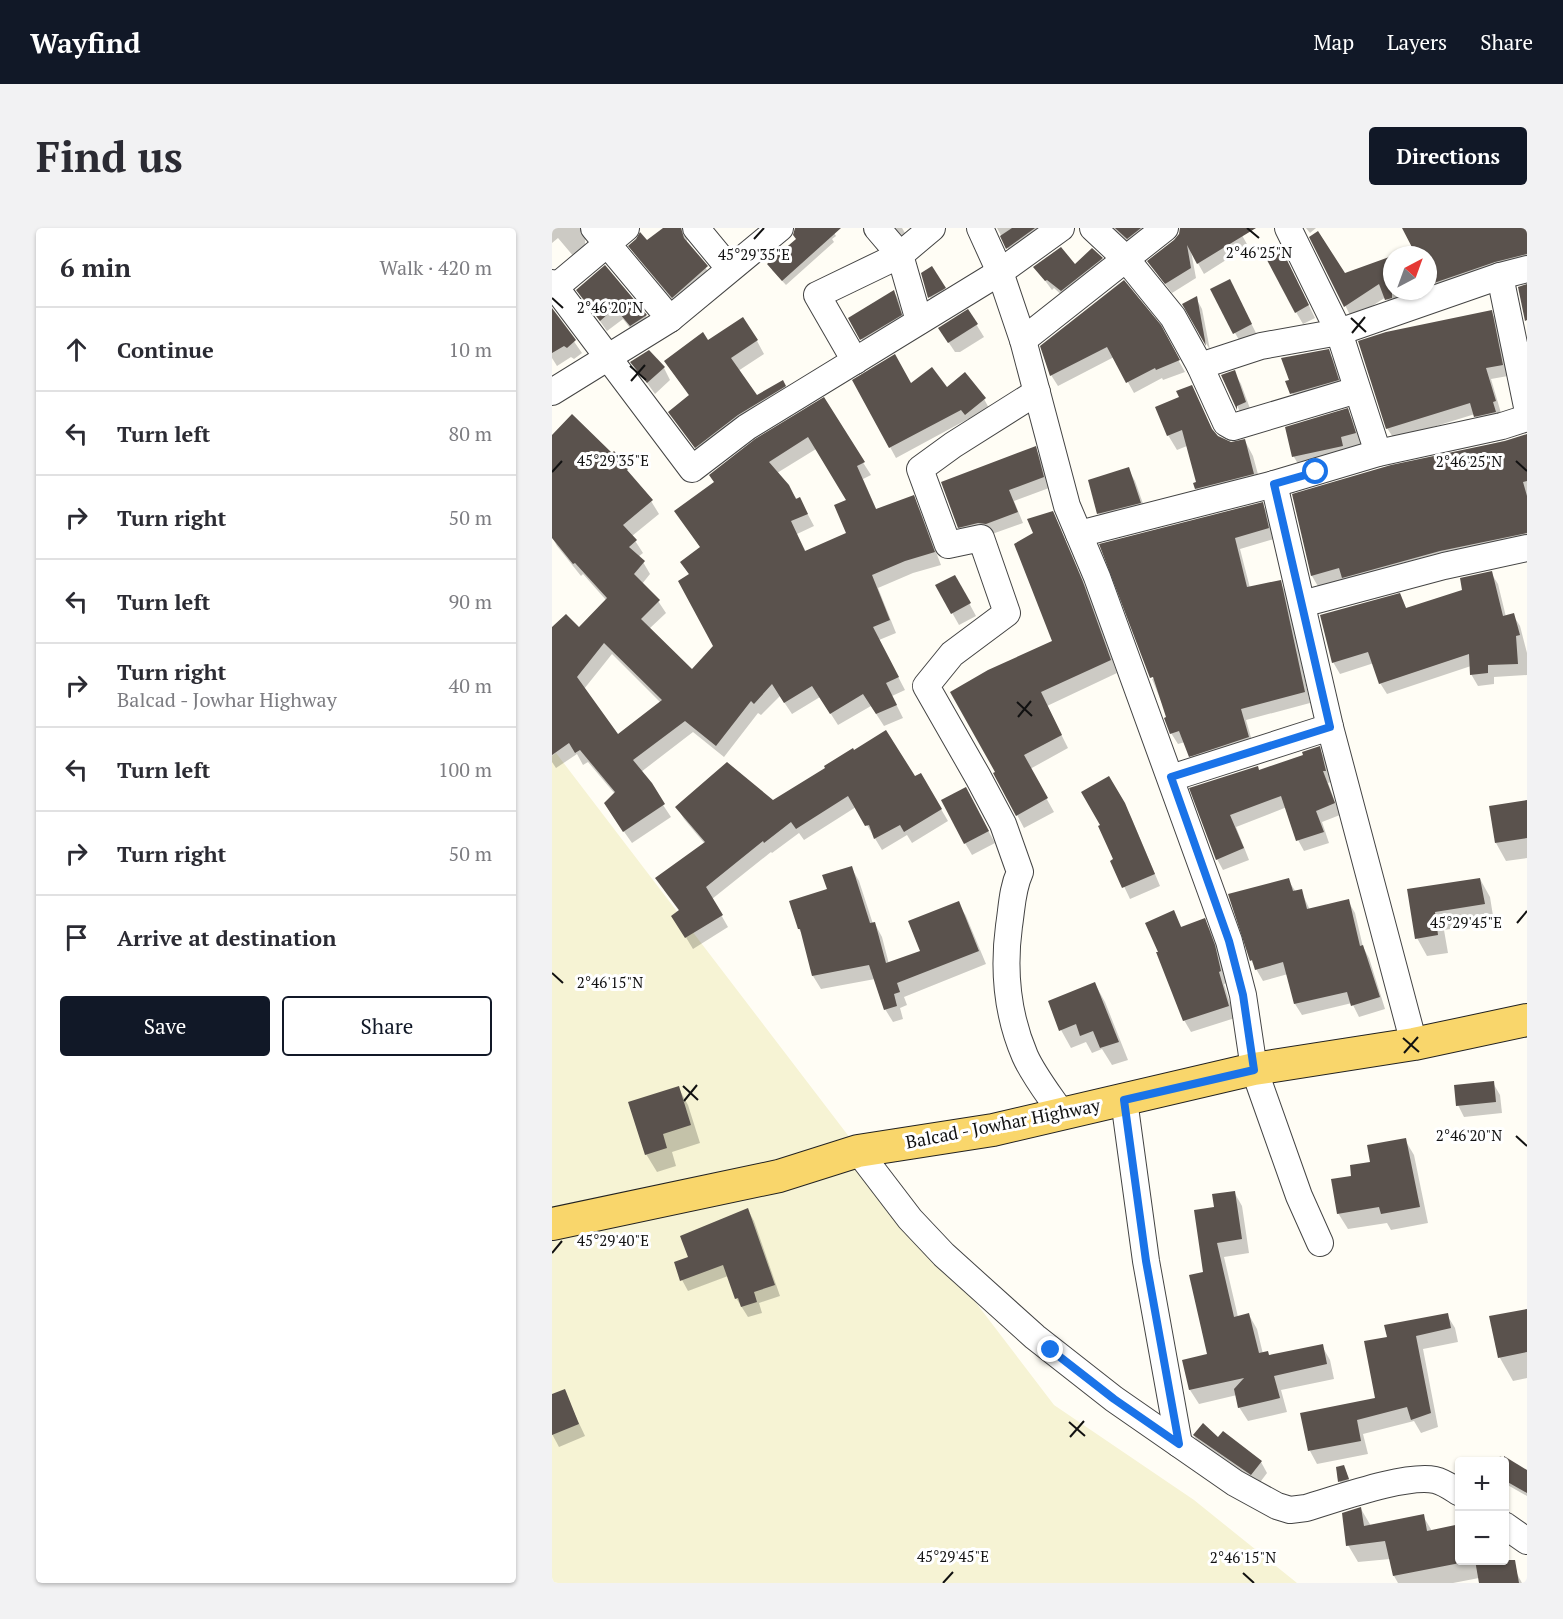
<!DOCTYPE html>
<meta charset="utf-8">
<style>
body{margin:0;font-family:"PT Serif",serif;background:#f2f2f3;color:#2b2b33}
.controls{position:absolute;right:18px;bottom:18px;display:grid;overflow:hidden;border-radius:6px;box-shadow:0 2px 4px #0004}
.controls button{width:54px;height:54px;display:grid;place-items:center;padding:0;border:0;border-bottom:2px solid #e1e1e2;background:#fff;color:#2b2b33;font:30px sans-serif}
.compass{position:absolute;left:831px;top:18px;width:54px;height:54px;border-radius:50%;background:#fff;box-shadow:0 2px 4px #0004;rotate:41deg}
.stop{position:absolute;width:18px;height:18px;margin:-14px;border:4px solid #1a73e8;border-radius:50%;background:#fff}
.stop.end{background:#1a73e8;border-color:#fff;box-shadow:0 2px 6px #0008}
.list{margin:0;padding:0;list-style:none}
h2{display:flex;justify-content:space-between;align-items:center;height:78px;margin:0;padding:0 24px;font-size:26px}
h2 small{font-size:20px;font-weight:400;color:#7c7c81}
.list li{display:grid;grid-template-columns:39px 1fr auto;gap:18px;align-items:center;box-sizing:border-box;height:84px;padding:0 24px;border-top:2px solid #e1e1e2}
.list b{display:block;font-size:22px;white-space:nowrap}
.list p{margin:0;font-size:20px;white-space:nowrap;color:#7c7c81}
.list em{font-size:20px;font-style:normal;color:#7c7c81}
.actions{display:flex;gap:12px;padding:18px 24px}
.actions a{flex:1;padding:14px 0;border:2px solid #111827;border-radius:6px;text-align:center;font-size:21px;color:#111827}
.actions .main{background:#111827;color:#fff}
.icon{flex:none;width:33px;height:33px;fill:none;stroke:currentColor;stroke-width:2;stroke-linecap:round;stroke-linejoin:round}
.map{position:relative;flex:none;width:975px;height:1355px;overflow:hidden;border-radius:6px}
header{display:flex;align-items:center;gap:36px;box-sizing:border-box;height:84px;padding:0 30px;background:#111827;color:#fff}
header strong{font-size:28px}
nav{display:flex;gap:33px;margin-inline-start:auto;font-size:21px}
.intro{display:flex;align-items:center;justify-content:space-between;box-sizing:border-box;height:144px;padding:0 36px}
h1{margin:0;font-size:42px}
.button{padding:15px 27px;border-radius:6px;background:#111827;color:#fff;font-size:21px;font-weight:700}
main{display:flex;gap:36px;padding:0 36px}
aside{flex:1;background:#fff;border-radius:6px;box-shadow:0 2px 4px #0004}
.map>svg:first-child{display:block}
</style>
<header>
<strong>Wayfind</strong>
<nav><a>Map</a><a>Layers</a><a>Share</a></nav>
</header>
<div class="intro"><h1>Find us</h1><a class="button">Directions</a></div>
<main>
<aside>
<h2>6 min<small>Walk · 420 m</small></h2>
<ul class="list">
<li><svg class="icon" aria-label="ahead" viewBox="0 0 24 24"><path d="M12 20V5M6 11l6-6 6 6"/></svg><div><b>Continue</b></div><em>10 m</em></li>
<li><svg class="icon" aria-label="left" viewBox="0 0 24 24"><path d="M17 20v-9H6M10 6l-5 5 5 5"/></svg><div><b>Turn left</b></div><em>80 m</em></li>
<li><svg class="icon" aria-label="right" viewBox="0 0 24 24"><path d="M7 20v-9h11M14 6l5 5-5 5"/></svg><div><b>Turn right</b></div><em>50 m</em></li>
<li><svg class="icon" aria-label="left" viewBox="0 0 24 24"><path d="M17 20v-9H6M10 6l-5 5 5 5"/></svg><div><b>Turn left</b></div><em>90 m</em></li>
<li><svg class="icon" aria-label="right" viewBox="0 0 24 24"><path d="M7 20v-9h11M14 6l5 5-5 5"/></svg><div><b>Turn right</b><p>Balcad - Jowhar Highway</p></div><em>40 m</em></li>
<li><svg class="icon" aria-label="left" viewBox="0 0 24 24"><path d="M17 20v-9H6M10 6l-5 5 5 5"/></svg><div><b>Turn left</b></div><em>100 m</em></li>
<li><svg class="icon" aria-label="right" viewBox="0 0 24 24"><path d="M7 20v-9h11M14 6l5 5-5 5"/></svg><div><b>Turn right</b></div><em>50 m</em></li>
<li><svg class="icon" aria-label="arrive" viewBox="0 0 24 24"><path d="M6 21V4h12l-3 4 3 4H6"/></svg><div><b>Arrive at destination</b></div></li>
</ul>
<div class="actions"><a class="main">Save</a><a>Share</a></div>
</aside>
<div class="map">
<svg width="975" height="1355" viewBox="0 0 975 1355">
<rect width="100%" height="100%" fill="#fffdf5"/>
<path fill="#f6f3d4" d="M4 525 502 1177 642 1272 745 1355H0V528Z"/>
<g fill="#0003" fill-rule="evenodd">
<path d="M0 0H39L34 7 33 15 40 26 28 36 6 10 0 15Z"/>
<path d="M114 0H131L135 8V15L161 50 127 80 85 29 78 18 95 14Z"/>
<path d="M249 0H279L284 8 280 11 282 14 234 57 220 42 245 12Z"/>
<path d="M342 0H350L359 15 357 17Z"/>
<path d="M445 0H503L461 30Z"/>
<path d="M560 0H607L581 20Z"/>
<path d="M629 0H686L696 18 652 46 639 23 644 50 620 65 597 34 628 7Z"/>
<path d="M754 0H764L758 5Z"/>
<path d="M851 0H975V40L842 84 834 69 800 91 759 9 792 47 840 30V63H876V27H847L862 22Z"/>
<path d="M550 31 555 40 515 72 502 60 500 62 483 39 523 38Z"/>
<path d="M737 37 763 90 751 96 744 84Z"/>
<path d="M53 39 94 88 100 99 85 109 71 91 55 103 26 62Z"/>
<path d="M380 40 395 66 380 75 371 46Z"/>
<path d="M342 64 346 71 353 95 314 119 298 91Z"/>
<path d="M684 65 706 109 690 117 683 105Z"/>
<path d="M644 70 650 81 658 122 638 88Z"/>
<path d="M0 82 30 125 22 131 19 129 5 138 0 130Z"/>
<path d="M416 83 432 109 408 124H403L395 112Z"/>
<path d="M939 84 946 95 956 148 939 151 949 185 946 186 949 195 930 200 923 186 842 211 835 200Z"/>
<path d="M607 98 633 144 611 152 610 150 582 165 562 129 506 158 499 147 490 118Z"/>
<path d="M205 113 212 126 186 143 204 169 231 154 241 172 152 233 118 184 138 169 114 134 156 114Z"/>
<path d="M776 123 783 134 792 163 746 177 735 154Z"/>
<path d="M97 124 112 140 118 152 103 166 80 134Z"/>
<path d="M682 144 689 156 700 186 691 190 671 148Z"/>
<path d="M302 153 359 157 432 171 438 182 420 196 416 191 344 230Z"/>
<path d="M639 159 663 207 679 215 693 213 701 228 710 261 653 275 644 260 645 255 635 218 625 222 616 207 629 170Z"/>
<path d="M271 172 319 247 311 251 325 283 361 269 368 282 389 337 361 345 326 360 344 405 327 412 353 462 340 468 351 490 332 498 319 478 286 497 268 469 240 486 228 468 209 487 206 485 172 529 141 504 89 544 119 589 80 615 61 588 63 566 36 534 31 537 25 526 4 540 0 534V401L27 402 54 372 31 346 29 348 5 318 0 309V281L66 234 99 273 107 286 80 308 91 325 86 329 91 334 98 346 90 356 106 373 114 385 97 401 140 444 163 418 138 348 129 334 149 320 124 284ZM264 221 296 273V306L254 324 245 306 262 298 254 283 225 245ZM60 426 109 475 65 508 32 461Z"/>
<path d="M795 182 802 194 810 217 749 241 742 229 735 200Z"/>
<path d="M975 207V318L767 360 760 348 742 267Z"/>
<path d="M483 220 489 231 497 260 462 273 471 295 440 306 413 310 407 299Z"/>
<path d="M576 241 583 253 595 287 554 297 547 285Z"/>
<path d="M710 276 717 287 722 311 688 321 698 360 728 354 734 365 758 475 694 492 702 520 644 539 633 514 626 516 619 505 616 490 600 451 608 448 549 317Z"/>
<path d="M500 284 507 297 538 369 565 445 495 478 516 520 478 541 502 584 472 600 443 546 501 414 483 306Z"/>
<path d="M939 345 946 356 954 389 961 387 968 398 975 425V447L942 449V456L926 458 919 446V438L835 466 828 455 822 435 788 446 781 434 848 367 855 382 912 363Z"/>
<path d="M403 349 424 388 407 397 385 358Z"/>
<path d="M767 520 773 531 779 554 776 555 788 587 770 594 777 615 752 623 746 612 735 579 684 599 697 632 671 642 665 631 639 561 708 543 753 528Z"/>
<path d="M369 547 396 593 360 615 355 607 330 622 304 579 252 612 247 605 220 625 219 624 160 671 176 699 141 721 121 688 128 684 112 662 153 616 132 591 125 579 221 573 363 550Z"/>
<path d="M557 550 579 589 608 658 578 671 560 633 563 632 550 597Z"/>
<path d="M420 573 443 615 420 627 413 615Z"/>
<path d="M975 574V630L954 633 944 615Z"/>
<path d="M299 639 307 653 321 696H323L330 709 337 736 370 724 406 675 414 688 434 736 352 769 355 777 348 780 351 791 341 794 333 781 323 751 269 761 261 748 252 709 247 701 277 662Z"/>
<path d="M928 651 938 669 942 694 892 702 896 725 875 728 865 710 857 663Z"/>
<path d="M736 652 744 664 749 663 758 682 796 673 803 685 811 719 817 730 833 781 807 789 800 775 750 787 743 776 736 746 711 753 699 732Z"/>
<path d="M621 684 630 700 652 692 659 703 669 731 675 755 672 756 683 790 639 804 632 792Z"/>
<path d="M543 756 553 774 576 832 560 837 550 821 540 825 534 814 519 820 509 802 498 774Z"/>
<path d="M941 855 948 867 950 885 912 889 906 877Z"/>
<path d="M126 859 136 877 148 915 120 924 124 938 105 944 94 926Z"/>
<path d="M853 912 862 927 876 995 839 1002 835 995 796 1001 786 985 801 949Z"/>
<path d="M682 964 690 978 697 1025 672 1029 686 1089 697 1087 705 1101 711 1126 718 1128 770 1118 778 1132 782 1151 729 1162 735 1184 696 1193 687 1179 685 1167 647 1176 638 1162 631 1133 657 1127 653 1045 664 981Z"/>
<path d="M196 982 202 993 228 1068 207 1075 210 1085 196 1089 184 1070 176 1048 136 1063 130 1052 138 1030Z"/>
<path d="M975 1082V1150L961 1153 948 1130 939 1089Z"/>
<path d="M895 1087 903 1100 906 1114 871 1121 886 1199 869 1205 862 1193 811 1206 816 1226 765 1236 758 1223 825 1171 836 1110Z"/>
<path d="M12 1163 33 1208 7 1219 0 1206V1168Z"/>
<path d="M642 1208 709 1234 715 1245 706 1257 649 1219Z"/>
<path d="M948 1228 975 1243V1268L952 1255V1234H945Z"/>
<path d="M786 1240 794 1244 799 1257 791 1259 788 1254Z"/>
<path d="M809 1281 819 1298 871 1288 880 1303 908 1332H925L964 1344 970 1355H928L927 1350 901 1355H846L842 1348 838 1331 806 1334 796 1317Z"/>
</g>
<g fill="#5a524d" fill-rule="evenodd">
<path d="M111 0H129L132 10 156 38 120 70 76 18 84 11 88 4 95 12Z"/>
<path d="M243 0H289L230 53 215 36 244 11 241 7Z"/>
<path d="M460 0H483L454 21 448 8Z"/>
<path d="M563 0H589L575 11Z"/>
<path d="M628 0H704L645 36 635 17 639 40 613 56 595 33 622 12 627 6Z"/>
<path d="M850 0H975V26L943 34 876 57V27H864Z"/>
<path d="M766 3 793 45 840 28V70L833 72 827 56 792 79 757 9Z"/>
<path d="M509 19 523 36 540 20 551 30 509 63 495 52 493 53 481 39Z"/>
<path d="M731 24 757 77 743 85 715 32Z"/>
<path d="M53 37 95 87 78 98 63 80 48 93 24 62Z"/>
<path d="M380 38 394 60 376 70 369 45Z"/>
<path d="M678 51 700 96 681 106 658 61Z"/>
<path d="M572 52 609 97 628 132 604 142 603 140 574 155 555 119 498 148 488 118Z"/>
<path d="M975 56V92L973 93 966 59Z"/>
<path d="M342 62 350 87 308 112 296 90Z"/>
<path d="M645 68 654 118 630 76Z"/>
<path d="M0 80 24 112 15 120 12 118 0 125Z"/>
<path d="M416 81 426 96 396 115 386 100Z"/>
<path d="M940 82 951 137 934 140 944 173 941 174 944 184 922 189 918 175 834 201 806 113 834 104Z"/>
<path d="M191 89 206 112 179 130 205 167 231 152 234 158 186 187 143 220 116 184 137 167 112 133 151 104 156 112Z"/>
<path d="M777 121 787 152 738 166 733 153 737 152 729 130Z"/>
<path d="M97 122 113 139 95 155 78 134Z"/>
<path d="M343 126 359 155 380 139 395 159 413 144 434 170 413 187 409 182 337 220 300 152Z"/>
<path d="M683 142 694 174 685 178V182L669 147Z"/>
<path d="M640 157 660 201 666 208 679 214 693 211 702 246 643 261 641 255 644 254 630 202 615 208 603 179 627 169 624 163Z"/>
<path d="M272 169 313 234 305 238 324 281 362 267 383 324 353 333 320 347 338 392 321 399 347 449 334 455 345 477 324 486 311 466 278 486 260 458 232 475 220 456 202 476 199 473 164 518 133 493 81 532 100 555 113 576 71 604 52 575 63 564 28 522 23 525 17 515 0 527V399L14 386 27 399 55 370 23 335 21 336 0 310V207L20 186 60 225 62 223 78 239 75 242 101 272 71 297 85 312 77 319 93 333 82 346 108 372 89 391 140 441 161 418 126 353 137 346 128 334 148 319 122 283 162 254 157 247 203 211ZM256 209 294 272 282 277 294 305 253 323 239 293 256 286 248 269 244 271 237 257 217 234ZM52 415 110 472 66 506 25 449Z"/>
<path d="M796 180 804 205 789 209 791 218 740 229 733 199Z"/>
<path d="M975 206V253L971 254 975 268V305L888 323 790 350 787 340 759 348 740 266 839 237 953 213Z"/>
<path d="M484 218 492 249 457 262 466 284 434 296 426 295 406 300 389 254Z"/>
<path d="M577 239 589 275 545 286 536 252Z"/>
<path d="M711 274 717 300 683 310 695 359 729 352 753 464 689 481 697 509 637 529 627 503 618 506 612 490 614 489 601 449 598 450 547 316Z"/>
<path d="M501 283 531 354 559 432 489 464 510 507 472 527 496 570 464 588 441 545 443 544 398 464 436 442 500 413 462 316 481 305 475 291Z"/>
<path d="M940 343 951 388 962 385 968 407 964 408 966 436 936 437V445L918 447 917 426 827 456 816 424 780 435 768 387 848 365 854 380 910 362 908 350Z"/>
<path d="M403 347 419 375 399 386 383 357Z"/>
<path d="M334 502 363 548 369 545 390 581 352 604 348 597 322 611 317 597 313 598 296 568 244 601 239 594 212 615 211 613 154 659 171 687 133 710 119 688 127 682 103 650 153 614 123 579 175 534 221 572 273 540 272 538 301 520 302 522Z"/>
<path d="M768 518 774 543H771L783 575 764 583 772 604 744 613 729 568 678 587 692 620 664 632 637 560 706 538 707 542 751 527 750 524Z"/>
<path d="M557 548 573 575 603 646 570 660 558 633 561 631 546 598 548 597 529 564Z"/>
<path d="M414 559 437 603 412 616 389 572Z"/>
<path d="M975 572V610L943 615 937 578Z"/>
<path d="M300 638 318 695 323 694 334 735 368 723 356 693 407 673 427 723 345 755 348 764 342 766 345 778 332 782 317 737 260 748 248 701H246L237 673 275 661 270 647Z"/>
<path d="M737 650 741 663 750 661 755 681 797 671 808 718 811 717 828 769 799 778 795 764 742 776 731 734 703 742 700 732 698 733 676 666Z"/>
<path d="M928 650 933 676 883 684 886 707 863 711 855 661Z"/>
<path d="M622 682 629 699 653 690 663 717 669 743 667 744 677 778 631 793 604 724H606L593 695Z"/>
<path d="M543 754 567 814 548 820 541 803 528 808 524 796 507 803 496 773Z"/>
<path d="M942 853 944 874 904 878 902 857Z"/>
<path d="M127 858 139 897 111 906 115 920 93 927 76 874Z"/>
<path d="M854 910 868 979 829 986 827 979 785 986 779 951 799 948 798 937 818 934 815 917Z"/>
<path d="M683 963 690 1011 665 1015 682 1089 697 1085 707 1125 716 1123 717 1127 771 1116 775 1136 722 1148 728 1170 686 1180 682 1161 692 1150 637 1162 630 1132 655 1126 637 1047 651 1044 642 982 662 979 660 966Z"/>
<path d="M196 980 223 1057 202 1064 205 1074 189 1079 186 1070 183 1071 171 1037 128 1053 122 1034 136 1029 128 1008Z"/>
<path d="M975 1081V1124L946 1130 937 1088Z"/>
<path d="M896 1085 899 1100 864 1108 879 1185 859 1192 855 1179 805 1192 809 1213 756 1223 748 1185 823 1170 812 1113 835 1109 832 1097Z"/>
<path d="M13 1161 27 1196 0 1207V1166Z"/>
<path d="M651 1195 666 1209 671 1203 710 1233 699 1247 641 1207Z"/>
<path d="M952 1228 975 1242V1265L952 1252Z"/>
<path d="M792 1237 797 1251 786 1254 784 1239Z"/>
<path d="M809 1279 812 1298 872 1286 875 1303 908 1296V1335L841 1348 833 1313 794 1318 790 1285Z"/>
<path d="M923 1332H963L967 1355H927Z"/>
</g>
<g fill="none" stroke-linecap="round" stroke-linejoin="round">
<g stroke="#444" stroke-width="28">
<g id="minor">
<path d="M42 0 118 91"/>
<path d="M144 0 177 40"/>
<path d="M325 0 348 27 367 93"/>
<path d="M428 0 448 44 471 112 515 278 545 349 677 713 691 767 702 841 747 968 768 1015"/>
<path d="M541 0 574 31 621 89 648 138 674 195 681 199 805 162"/>
<path d="M736 0 787 104 826 225"/>
<path d="M948 48 975 179"/>
<path d="M0 55 140 241 195 199 448 44 509 0"/>
<path d="M0 62 74 0"/>
<path d="M471 112 613 0"/>
<path d="M303 133 265 67 348 27 380 0"/>
<path d="M648 138 709 118 787 104 948 48 975 41"/>
<path d="M0 164 118 91 228 0"/>
<path d="M485 164 401 217 368 241 396 317 429 310 455 385 400 426 374 458 426 549 451 596 468 644C460 661 460 679 457 698 451 743 455 786 473 828 482 848 498 868 510 886"/>
<path d="M722 256 778 499 862 816"/>
<path d="M527 306 722 256 826 225 950 198 975 190"/>
<path d="M750 376 892 338 975 320"/>
<path d="M619 550 778 499"/>
<path d="M572 872 594 1033 627 1216"/>
<path d="M306 923 358 991 392 1027 483 1109 562 1171 683 1255 725 1278 738 1282 754 1280C785 1271 853 1246 883 1252 892 1254 900 1260 908 1265"/>
<path d="M952 1297 975 1313"/>
</g>
</g>
<g stroke="#222" stroke-width="34">
<path id="major" d="M0 996 227 948 306 923 441 902 702 841 862 816 975 792"/>
</g>
<use href="#minor" stroke="#fff" stroke-width="26"/>
<use href="#major" stroke="#f9d66b" stroke-width="32"/>
</g>
<g fill="none" stroke-linecap="round" stroke-linejoin="round">
<path stroke="#1a73e8" stroke-width="8" d="M499 1122 562 1171 627 1216 594 1033 572 872 702 842 691 767 677 713 619 549 778 499 722 256 764 244"/>
</g>
<path fill="none" stroke="#111" stroke-width="2" d="M695 0 707 10M202 11 212 0M0 70 11 80M799 90 814 104M800 105 813 89M78 138 94 152M79 153 93 137M964 233 975 243M0 244 10 233M465 474 480 488M466 489 479 473M965 695 975 683M0 745 11 755M851 810 867 824M852 825 866 809M131 858 146 872M132 873 145 857M964 908 975 918M0 1025 10 1013M517 1194 533 1208M518 1209 532 1193M691 1345 702 1355M391 1355 401 1344"/>
<g text-anchor="middle" stroke-width="6" stroke-linejoin="round" paint-order="stroke">
<g font-size="18" fill="#111" stroke="#fff">
<text transform="translate(451 896) rotate(-11)" y="6">Balcad - Jowhar Highway</text>
</g>
</g>
<g font-size="15" text-anchor="middle" fill="#111" stroke="#fff" stroke-width="6" stroke-linejoin="round" paint-order="stroke">
<text x="707" y="30">2°46'25"N</text>
<text x="202" y="32">45°29'35"E</text>
<text x="58" y="85">2°46'20"N</text>
<text x="61" y="238">45°29'35"E</text>
<text x="917" y="239">2°46'25"N</text>
<text x="914" y="700">45°29'45"E</text>
<text x="58" y="760">2°46'15"N</text>
<text x="917" y="913">2°46'20"N</text>
<text x="61" y="1018">45°29'40"E</text>
<text x="401" y="1334">45°29'45"E</text>
<text x="691" y="1335">2°46'15"N</text>
</g>
</svg>
<div class="controls">
<button>+</button>
<button>−</button>
</div>
<svg class="compass" viewBox="-18 -18 36 36"><path d="M0-13l5 13h-10z" fill="#e53935"/><path d="M0 13l5-13h-10z" fill="#7c7c81"/></svg>
<div class="stop" style="left:764px;top:244px"></div>
<div class="stop end" style="left:499px;top:1122px"></div>
</div>
</main>
